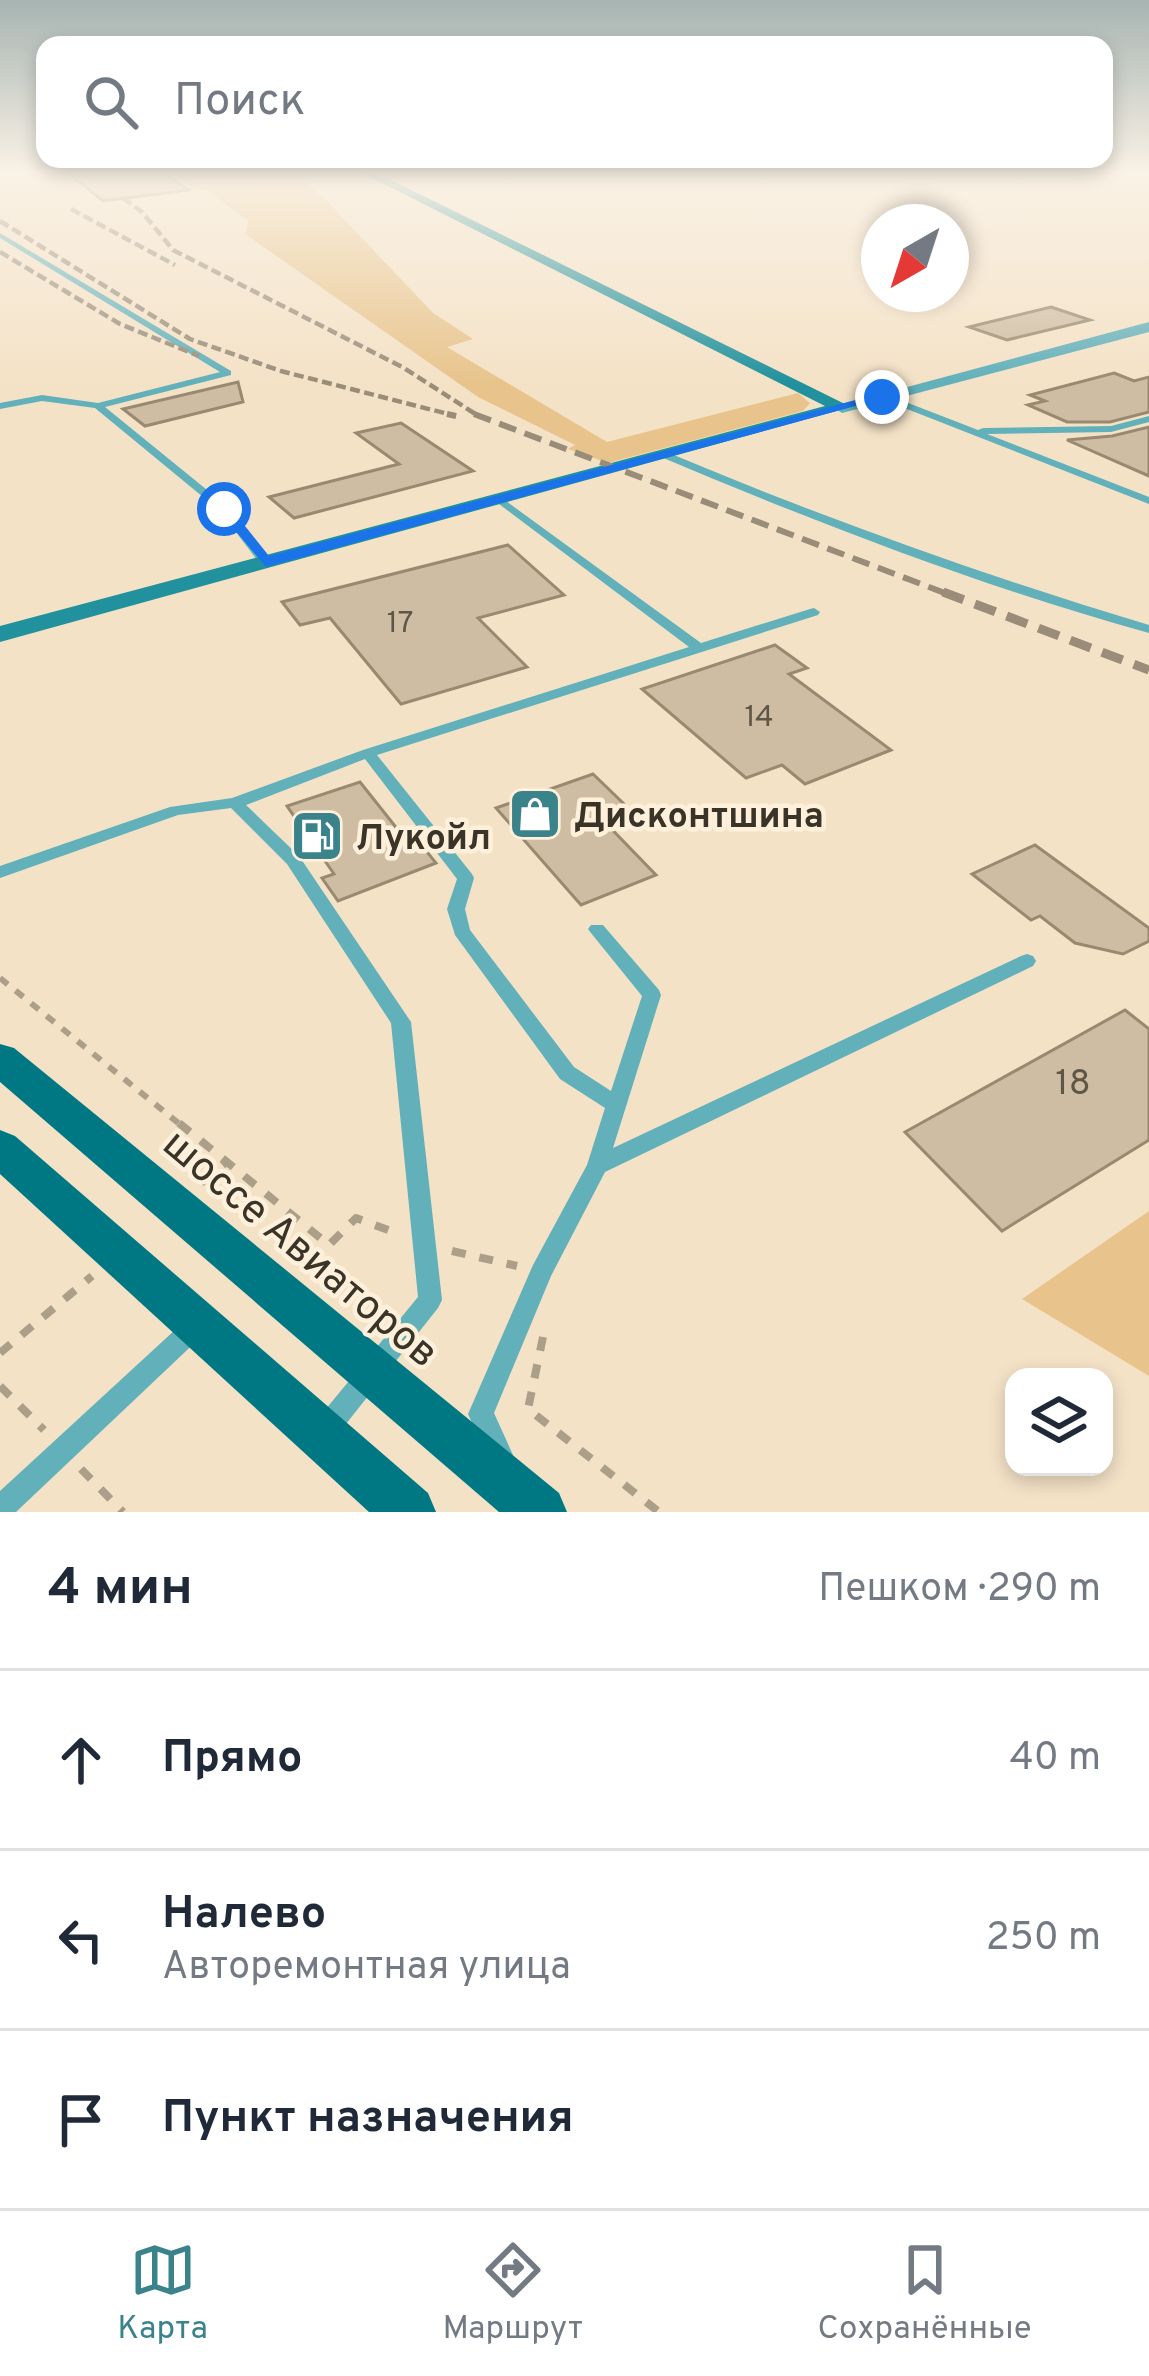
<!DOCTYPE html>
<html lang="ru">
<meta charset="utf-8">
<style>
body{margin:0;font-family:Overpass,sans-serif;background:#f6f6f7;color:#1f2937}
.controls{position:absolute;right:36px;bottom:36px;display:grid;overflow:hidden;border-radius:24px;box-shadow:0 6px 18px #0003}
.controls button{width:108px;height:108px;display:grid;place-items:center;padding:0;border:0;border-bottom:3px solid #e0e1e3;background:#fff;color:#1f2937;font:60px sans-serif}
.compass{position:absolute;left:861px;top:204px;width:108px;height:108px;border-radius:50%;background:#fff;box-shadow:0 6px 18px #0003;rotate:219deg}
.stop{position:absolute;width:36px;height:36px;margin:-27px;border:9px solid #1a73e8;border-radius:50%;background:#fff}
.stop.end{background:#1a73e8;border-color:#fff;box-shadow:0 3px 12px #0008}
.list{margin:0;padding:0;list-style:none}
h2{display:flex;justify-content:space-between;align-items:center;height:156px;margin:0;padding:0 48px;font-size:51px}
h2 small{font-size:39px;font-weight:400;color:#747a83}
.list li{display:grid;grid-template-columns:78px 1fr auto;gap:36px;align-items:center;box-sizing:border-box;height:180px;padding:0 48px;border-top:3px solid #e0e1e3}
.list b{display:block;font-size:45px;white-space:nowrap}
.list p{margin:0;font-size:39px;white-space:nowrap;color:#747a83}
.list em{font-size:39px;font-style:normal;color:#747a83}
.icon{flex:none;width:66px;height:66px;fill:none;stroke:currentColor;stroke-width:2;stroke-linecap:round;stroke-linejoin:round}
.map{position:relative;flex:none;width:1149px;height:1512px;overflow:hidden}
.search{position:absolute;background:#fff;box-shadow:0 6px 18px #0003;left:36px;right:36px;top:36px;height:132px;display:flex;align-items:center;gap:30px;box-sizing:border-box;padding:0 42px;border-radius:24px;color:#747a83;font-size:45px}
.sheet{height:696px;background:#fff}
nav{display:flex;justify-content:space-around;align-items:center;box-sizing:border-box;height:168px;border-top:3px solid #e0e1e3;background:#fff;font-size:33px;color:#747a83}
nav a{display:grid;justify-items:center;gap:6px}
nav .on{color:#3b838b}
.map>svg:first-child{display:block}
</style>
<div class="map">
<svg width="1149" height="1512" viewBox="0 0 1149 1512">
<rect width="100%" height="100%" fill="#f4e2c7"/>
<g fill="#e8c48c">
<path d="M166 171H290L322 196 433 313 473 339 447 347 607 442 798 393 810 403 803 411 608 463 568 449 575 445 478 397 245 234 249 221 206 190H196Z"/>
<path d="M1149 1211V1376L1022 1299Z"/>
</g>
<g fill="#cebda3" stroke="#998970" stroke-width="3">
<path d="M66 171H160L189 190 103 201Z"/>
<path d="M1051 307 1090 320 1007 340 969 327Z"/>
<path d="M1114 373 1134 381 1149 377V412L1110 422H1067L1028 405 1045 401 1030 395Z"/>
<path d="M238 382 243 402 145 426 123 409Z"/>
<path d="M401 423 473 471 294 518 269 497 399 464 356 433Z"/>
<path d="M1149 427V476L1067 440 1112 436Z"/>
<path d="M508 545 564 595 478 618 527 667 401 704 330 618 300 625 282 602Z"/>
<path d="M775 645 807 668 789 674 891 750 805 784 782 765 746 778 642 689Z"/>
<path d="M593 774 624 804 597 814 656 875 581 905 496 808Z"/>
<path d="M360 782 410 845 419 842 436 863 338 901 322 878 334 874 287 806Z"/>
<path d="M1035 845 1149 928V941L1123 954 1075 943 1040 916 1031 920 972 874Z"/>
<path d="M1125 1010 1149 1029V1140L1002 1231 905 1132Z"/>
</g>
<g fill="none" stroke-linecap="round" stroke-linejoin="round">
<path stroke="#ac9f8a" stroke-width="6" stroke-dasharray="10 10" stroke-linecap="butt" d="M0 978 182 1126"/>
<g stroke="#ac9f8a" stroke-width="8" stroke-dasharray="14 14" stroke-linecap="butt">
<path d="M179 1123 329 1245 356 1218 396 1233"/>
<path d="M201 1183 225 1163"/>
<path d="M452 1251 517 1266"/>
<path d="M543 1337 528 1409 659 1512"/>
<path d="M0 1353 92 1276"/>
<path d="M0 1386 44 1430"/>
<path d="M81 1469 123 1512"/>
</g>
<g fill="#61b0ba" fill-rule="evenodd">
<path d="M0 233 231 371V375L105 407 228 507 269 559V565H261L220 511 95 408 42 401 0 409V403L42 395 98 403 220 372 0 238Z"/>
<path d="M879 394H885L978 430 983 428 1111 426 1149 416V422L1111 432 987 434 1149 497V504L879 398Z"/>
<path d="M661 453H669C826 519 986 576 1149 625V633C983 587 820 524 661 457Z"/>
<path d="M499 496 701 643 810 609 814 608 820 612 818 615 377 755 472 874 474 878 465 909 470 930 574 1067 611 1091 642 996 591 933 588 929 591 925H603L659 990 661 995 613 1148 1021 956 1027 954 1033 956 1036 961 1033 966 605 1172 551 1276 494 1413 513 1455 509 1464 500 1468 491 1464 468 1414 533 1265 587 1165 605 1108 560 1079 455 935 447 909 457 879 365 759 246 805 299 856 411 1022 442 1300 438 1308 334 1439 325 1443 316 1439 312 1430 316 1421 418 1297 391 1023 287 864 231 808 178 815 0 878V866L170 807 232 798 363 750 689 647 495 501V497Z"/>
<path d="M196 1315 204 1318 208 1326 204 1334 16 1512H0V1491L188 1318Z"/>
</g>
<path fill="#61b0ba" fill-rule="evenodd" d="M1149 322V332L842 413 833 407Z"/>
<path fill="#20919d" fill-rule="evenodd" d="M358 171H373L851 407 0 642V626L825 406Z"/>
<g fill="#007883" fill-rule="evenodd">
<path d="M0 1044 14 1048 559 1493 567 1512H499L0 1082Z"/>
<path d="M0 1130 15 1136 428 1493 436 1512H369L0 1174Z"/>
</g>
<g stroke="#998d7a" stroke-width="4.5" stroke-dasharray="10 4.5" stroke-linecap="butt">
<path d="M123 198 142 212 173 250 404 368 480 417"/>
<path d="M71 209 175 265"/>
<path d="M0 221 190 339 281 371 456 416"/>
<path d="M0 252 120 324 199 356"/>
</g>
<g stroke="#998d7a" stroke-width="6" stroke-dasharray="18 9" stroke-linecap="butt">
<path d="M447 414 456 416"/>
<path d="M474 414 950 595"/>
</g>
<path stroke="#998d7a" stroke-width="9" stroke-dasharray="22 12" stroke-linecap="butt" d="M943 592 1149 670"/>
</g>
<linearGradient id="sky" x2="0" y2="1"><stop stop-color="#a7b4b2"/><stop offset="0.45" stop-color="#faf2e6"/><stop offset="1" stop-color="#faf2e6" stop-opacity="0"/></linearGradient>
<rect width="1149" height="383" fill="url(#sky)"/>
<path fill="#1a73e8" d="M878 394 888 397 266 567 217 509 229 506 269 556Z"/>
<defs>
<g id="shop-square" transform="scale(2.7)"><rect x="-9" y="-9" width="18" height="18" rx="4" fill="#3b838b" stroke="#fef0da"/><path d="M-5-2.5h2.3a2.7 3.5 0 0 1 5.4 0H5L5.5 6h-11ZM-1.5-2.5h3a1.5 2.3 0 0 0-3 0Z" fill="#fff"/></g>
<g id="fuel-square" transform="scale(2.7)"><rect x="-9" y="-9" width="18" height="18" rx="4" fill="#3b838b" stroke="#fef0da"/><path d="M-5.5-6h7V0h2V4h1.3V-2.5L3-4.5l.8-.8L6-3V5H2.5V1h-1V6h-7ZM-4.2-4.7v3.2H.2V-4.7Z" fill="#fff"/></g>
</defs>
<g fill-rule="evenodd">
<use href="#shop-square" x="535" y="814"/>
<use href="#fuel-square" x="317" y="836"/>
</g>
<g text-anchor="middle" stroke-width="9" stroke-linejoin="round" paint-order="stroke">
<g font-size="30" fill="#5e5647">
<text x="400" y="632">17</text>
<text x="759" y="726">14</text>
</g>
<g font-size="36" font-weight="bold" fill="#393328" stroke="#fef0da" text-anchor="start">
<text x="574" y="827">Дисконтшина</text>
<text x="356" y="849">Лукойл</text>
</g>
<g font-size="36" fill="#5e5647">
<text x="1073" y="1094">18</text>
</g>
<g font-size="42" fill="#393328" stroke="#fef0da">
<text transform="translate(302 1247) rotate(40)" y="15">шоссе Авиаторов</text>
</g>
</g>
</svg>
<div class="controls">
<button><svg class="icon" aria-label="layers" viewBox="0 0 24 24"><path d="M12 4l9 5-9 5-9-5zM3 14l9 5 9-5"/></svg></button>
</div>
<svg class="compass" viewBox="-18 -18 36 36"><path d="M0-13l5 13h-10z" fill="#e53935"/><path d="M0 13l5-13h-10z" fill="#747a83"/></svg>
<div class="stop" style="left:224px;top:509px"></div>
<div class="stop end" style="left:882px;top:397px"></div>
<div class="search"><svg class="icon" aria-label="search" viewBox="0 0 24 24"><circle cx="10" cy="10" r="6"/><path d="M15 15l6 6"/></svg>Поиск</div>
</div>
<section class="sheet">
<h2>4 мин<small>Пешком · 290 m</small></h2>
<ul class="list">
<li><svg class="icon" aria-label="ahead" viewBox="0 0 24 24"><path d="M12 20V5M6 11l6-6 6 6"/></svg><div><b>Прямо</b></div><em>40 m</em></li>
<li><svg class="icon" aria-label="left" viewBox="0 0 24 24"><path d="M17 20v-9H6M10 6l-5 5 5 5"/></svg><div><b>Налево</b><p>Авторемонтная улица</p></div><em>250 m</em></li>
<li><svg class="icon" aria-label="arrive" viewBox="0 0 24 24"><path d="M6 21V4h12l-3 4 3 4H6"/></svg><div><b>Пункт назначения</b></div></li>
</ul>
</section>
<nav>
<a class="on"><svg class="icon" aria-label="map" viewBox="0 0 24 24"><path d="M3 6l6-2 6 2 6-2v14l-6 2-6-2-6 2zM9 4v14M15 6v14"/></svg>Карта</a>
<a><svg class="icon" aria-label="directions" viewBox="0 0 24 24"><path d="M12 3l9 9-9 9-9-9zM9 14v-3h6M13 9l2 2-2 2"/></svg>Маршрут</a>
<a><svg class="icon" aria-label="saved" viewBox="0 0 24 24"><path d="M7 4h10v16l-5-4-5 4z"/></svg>Сохранённые</a>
</nav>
